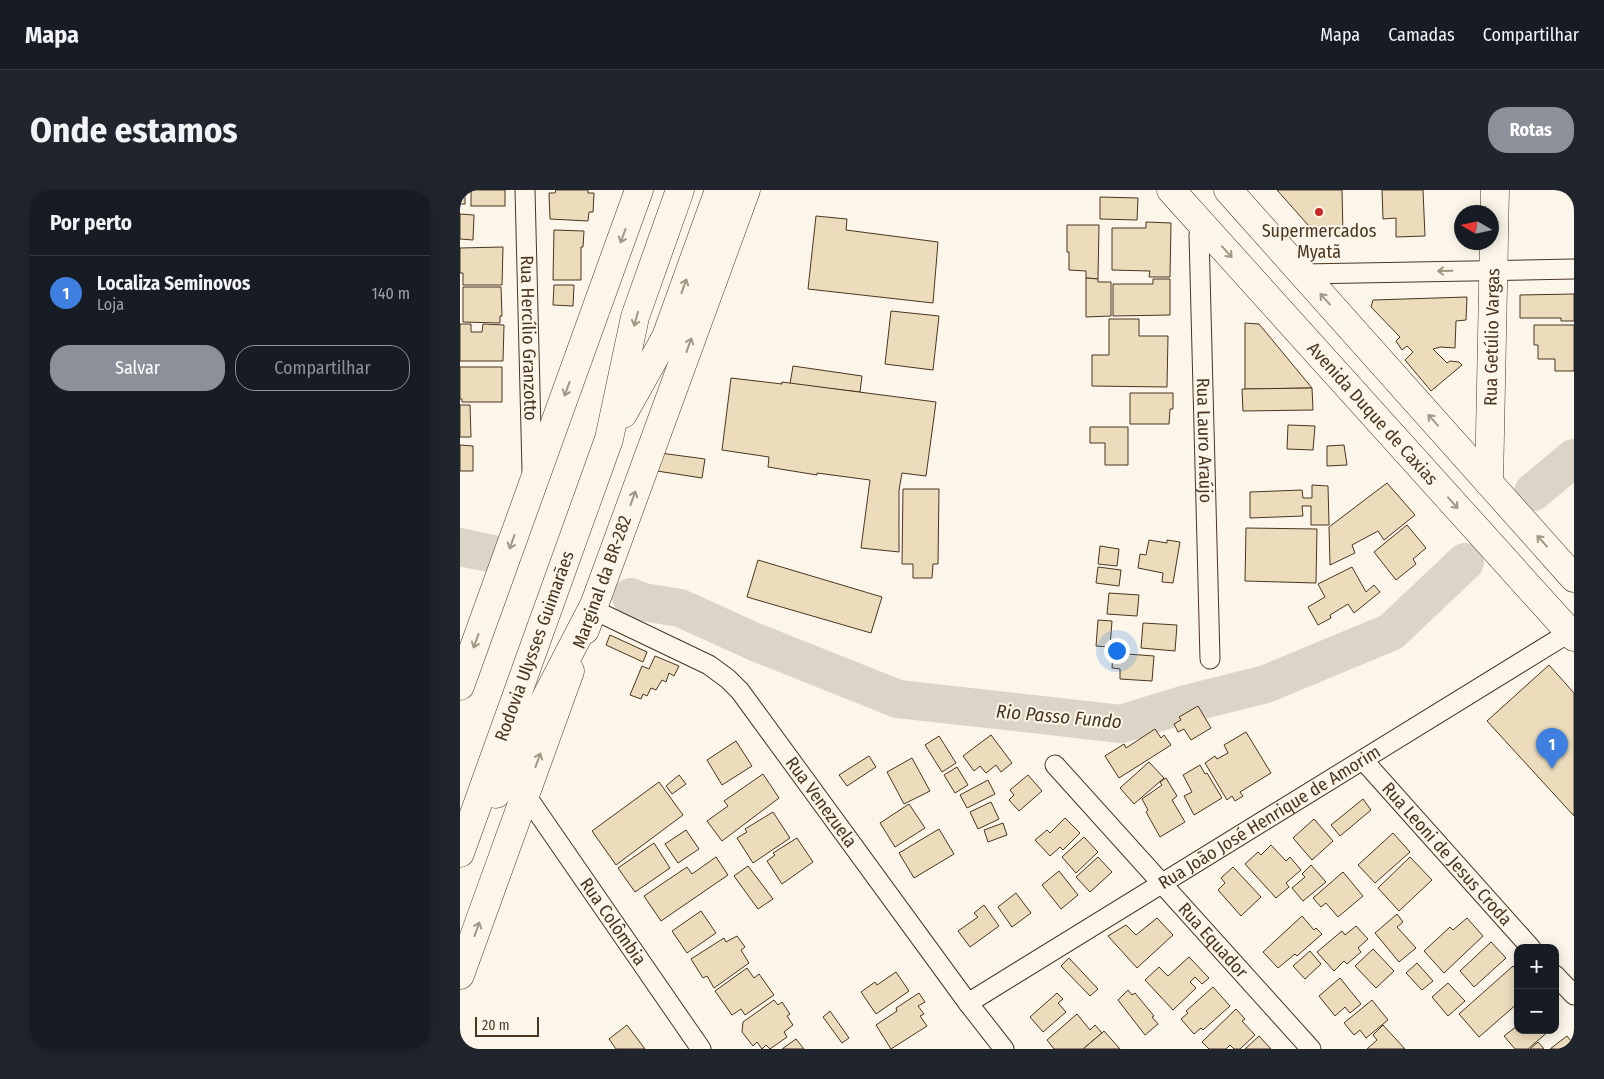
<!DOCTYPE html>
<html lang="pt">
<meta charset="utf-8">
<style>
body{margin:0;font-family:"Fira Sans Condensed",sans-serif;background:#20242c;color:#f1f3f6}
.controls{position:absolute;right:15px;bottom:15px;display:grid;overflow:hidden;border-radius:10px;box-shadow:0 2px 12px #0003}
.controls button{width:45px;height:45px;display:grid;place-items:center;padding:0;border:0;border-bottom:1px solid #363941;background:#171b24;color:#f1f3f6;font:25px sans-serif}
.compass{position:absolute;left:994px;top:15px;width:45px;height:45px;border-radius:50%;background:#171b24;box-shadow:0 2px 12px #0003;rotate:279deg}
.scale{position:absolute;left:15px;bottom:12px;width:64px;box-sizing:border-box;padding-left:5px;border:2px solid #4a3520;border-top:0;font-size:14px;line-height:18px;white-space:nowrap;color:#4a3520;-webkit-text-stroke:4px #fbf6e9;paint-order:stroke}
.you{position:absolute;left:656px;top:460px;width:18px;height:18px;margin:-12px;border:4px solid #fff;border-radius:50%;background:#1a73e8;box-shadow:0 0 0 8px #1a73e833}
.badge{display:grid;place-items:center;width:32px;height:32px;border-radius:50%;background:#8c9099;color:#fff;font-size:16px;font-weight:700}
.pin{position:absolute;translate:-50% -41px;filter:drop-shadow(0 1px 2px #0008)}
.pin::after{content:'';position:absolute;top:26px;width:18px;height:15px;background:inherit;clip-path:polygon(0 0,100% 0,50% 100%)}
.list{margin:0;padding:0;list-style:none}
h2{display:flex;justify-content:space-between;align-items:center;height:65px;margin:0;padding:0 20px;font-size:21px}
h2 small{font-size:16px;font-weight:400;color:#9ea1a6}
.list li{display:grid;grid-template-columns:32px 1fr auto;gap:15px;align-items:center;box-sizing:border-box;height:75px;padding:0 20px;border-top:1px solid #363941}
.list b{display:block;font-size:19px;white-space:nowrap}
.list p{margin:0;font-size:16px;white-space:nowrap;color:#9ea1a6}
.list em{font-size:16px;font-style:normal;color:#9ea1a6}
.actions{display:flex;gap:10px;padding:15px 20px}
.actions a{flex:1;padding:11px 0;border:1px solid #8c9099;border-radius:20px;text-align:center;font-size:18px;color:#8c9099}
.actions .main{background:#8c9099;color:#fff}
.map{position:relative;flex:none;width:1114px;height:859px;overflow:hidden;border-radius:20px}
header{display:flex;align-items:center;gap:30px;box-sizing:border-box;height:70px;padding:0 25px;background:#171b24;border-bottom:1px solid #363941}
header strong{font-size:24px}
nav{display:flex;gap:28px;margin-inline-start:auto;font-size:18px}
.intro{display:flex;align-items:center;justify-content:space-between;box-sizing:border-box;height:120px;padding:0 30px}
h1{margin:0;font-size:35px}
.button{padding:12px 22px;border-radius:20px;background:#8c9099;color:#fff;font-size:18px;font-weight:700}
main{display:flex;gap:30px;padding:0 30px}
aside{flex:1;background:#171b24;border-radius:20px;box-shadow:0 2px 12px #0003}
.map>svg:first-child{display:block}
</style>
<header>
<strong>Mapa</strong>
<nav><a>Mapa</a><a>Camadas</a><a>Compartilhar</a></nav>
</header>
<div class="intro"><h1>Onde estamos</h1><a class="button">Rotas</a></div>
<main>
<aside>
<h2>Por perto<small></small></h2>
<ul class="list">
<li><span class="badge" style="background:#3f7fe0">1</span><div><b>Localiza Seminovos</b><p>Loja</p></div><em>140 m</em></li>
</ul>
<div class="actions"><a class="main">Salvar</a><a>Compartilhar</a></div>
</aside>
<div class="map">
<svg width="1114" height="859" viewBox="0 0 1114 859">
<rect width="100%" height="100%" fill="#fbf6e9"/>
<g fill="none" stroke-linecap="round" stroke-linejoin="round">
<g stroke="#dcd4c6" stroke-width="38">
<path d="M1073 302 1114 268"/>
<path d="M0 357 38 365"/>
<path d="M171 407 183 412 220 418 295 452 438 509 661 534 726 514 806 494 931 442 1005 372"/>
</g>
</g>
<g fill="#ecdcbc" stroke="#4a3520">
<rect x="0" y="0" width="5" height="14"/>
<rect x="11" y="0" width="34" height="16"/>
<path d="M96 0H128V3H134L133 22H129L128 31 90 29 89 3H95Z"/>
<path d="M817 0H882L883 45 856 44Z"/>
<path d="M922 0H963L965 46 936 47V28L923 29Z"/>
<path d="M640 7 678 8 677 30 640 29Z"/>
<path d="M0 24 14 25 13 50 0 49Z"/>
<path d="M356 26 387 29 386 40 478 52 473 113 348 99Z"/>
<path d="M686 32 711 33 710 87H689L690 81 652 80V38H686Z"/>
<path d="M607 35H639L638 89 626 88V81L609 80V62H607Z"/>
<path d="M94 40 124 41 123 57H121V90H93Z"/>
<path d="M43 57 42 95H3V83H0V58Z"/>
<path d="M626 88 638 89V92H651V126L626 127Z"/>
<path d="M693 89H710V125L653 126V94H693Z"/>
<path d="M94 95H114L113 116 93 115Z"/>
<path d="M3 97H41L42 126H40V133L3 132Z"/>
<path d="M1114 104V131H1101V128H1060V105Z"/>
<path d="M1007 107 1006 130 996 131 995 158 980 157 973 159 987 173 990 171 999 172 1002 175 971 201 945 170 953 162 947 156 942 160 936 151 940 147 911 117 913 110Z"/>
<path d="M431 121 479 126 473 180 425 174Z"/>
<path d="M649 129H679V146H708L707 197 632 196V165H649Z"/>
<path d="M785 133 799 134 852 198 785 199Z"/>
<path d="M0 134H11V142H22L23 134 44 135 43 171H0Z"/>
<path d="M1074 135H1114V181H1095V169H1078V155H1074Z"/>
<path d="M333 176 402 186 400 202 330 194Z"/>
<path d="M0 177H42V212H2V209H0Z"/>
<path d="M271 188 322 194V192L476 212 466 286 442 283 439 300V362L401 358 410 290 357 283V285L308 277 309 267 262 260Z"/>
<path d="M852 198 853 220 783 221 782 199Z"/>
<path d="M670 203H713V219H710L709 234H670Z"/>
<path d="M0 215H10L11 247H0Z"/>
<path d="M828 235 855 236 853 260 827 259Z"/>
<path d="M630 237H668V275H645V253H630Z"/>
<path d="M0 255 13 256V281H0Z"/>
<path d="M884 255 887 275 867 276V256Z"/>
<path d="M200 263 245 269 242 288 197 281Z"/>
<path d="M927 293 955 325 924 350 918 341 892 355 895 363 870 375 869 337Z"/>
<path d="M852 295 868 296 869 335H851V316H842L843 326 790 328V302L842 300 843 308H852Z"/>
<path d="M443 299H479L478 374H473L472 388H453V374H442Z"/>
<path d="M947 335 966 358 953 369 956 374 936 390 914 362Z"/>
<path d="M786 338 857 339 856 393 785 391Z"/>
<path d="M689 350 707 353V350L720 352 713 393 702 392 703 383 678 378 680 364 686 365Z"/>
<path d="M640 356 659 359 657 376 638 374Z"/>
<path d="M298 370 422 407 411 443 287 407Z"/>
<path d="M638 377 661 380 659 396 636 393Z"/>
<path d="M892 377 906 402 914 395 920 402 894 423 888 414 870 425 871 428 858 435 848 417 865 407 858 394Z"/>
<path d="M649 403 679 405 677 426 647 424Z"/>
<path d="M638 430 652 431 650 457 636 456Z"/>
<path d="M683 433 717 435 715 461 681 458Z"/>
<path d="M150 445 187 462 183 472 146 455Z"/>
<path d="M653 463 694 466 692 491 660 489V479L652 478Z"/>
<path d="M195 466 219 476 214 486 209 483 206 492 202 490 196 500 191 498 187 506 183 504 181 509 170 505 182 476 189 479Z"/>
<path d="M1089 475 1114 503V626L1027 531Z"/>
<path d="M738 516 751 538 731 550 724 539 718 542 714 534 721 530 719 527Z"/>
<path d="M695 539 701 548 704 545 711 555 659 588 645 566 664 554 666 558Z"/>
<path d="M786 542 811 583 780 602 783 606 775 611 772 606 767 610 745 573 755 566 757 569 768 563 764 555Z"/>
<path d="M531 545 552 573 541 582 536 575 526 583 520 576 514 581 503 566Z"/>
<path d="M479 546 496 573 482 582 465 555Z"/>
<path d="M276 551 292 576 262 595 247 570Z"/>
<path d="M409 566 416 577 387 596 379 585Z"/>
<path d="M452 568 470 601 444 614 427 582Z"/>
<path d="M689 572 704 588 674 614 660 598Z"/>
<path d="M740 575 745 584 747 583 762 608 734 625 724 606 732 602 723 585Z"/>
<path d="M497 577 508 595 495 603 484 585Z"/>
<path d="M303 584 319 608 262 651 247 631 268 616 264 611Z"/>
<path d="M219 585 226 594 212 604 206 596Z"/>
<path d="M568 585 582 601 559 621 549 610 554 605 550 600Z"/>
<path d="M706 588 717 606 712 610 725 632 700 647 686 622 688 620 682 609 702 595 700 592Z"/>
<path d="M528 590 535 604 507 618 500 605Z"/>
<path d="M199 592 223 625 156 675 132 641Z"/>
<path d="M903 609 911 620 880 646 871 635Z"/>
<path d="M531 612 539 629 518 639 510 622Z"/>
<path d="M449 614 465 638 435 657 420 633Z"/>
<path d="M313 622 330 648 293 673 277 648 287 642 285 639Z"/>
<path d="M605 628 620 643 603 660 600 657 590 666 575 650 587 640 590 643Z"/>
<path d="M854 629 873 651 852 670 833 648Z"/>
<path d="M543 633 547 645 528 652 524 640Z"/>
<path d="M479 639 494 664 454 688 439 663Z"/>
<path d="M226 640 239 659 218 673 205 654Z"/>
<path d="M933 643 950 662 915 693 898 675Z"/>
<path d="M624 647 638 662 616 683 602 667Z"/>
<path d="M337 648 353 672 322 694 307 671 315 665 313 663Z"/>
<path d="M194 653 210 678 175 702 158 678Z"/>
<path d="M811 655 826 671 830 667 841 680 826 693 829 697 816 708 785 674 798 662 801 665Z"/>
<path d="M256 667 268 685 201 731 184 706 227 677 232 684Z"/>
<path d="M638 667 652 682 630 702 616 687Z"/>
<path d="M950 667 972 690 939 721 918 698Z"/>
<path d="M851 675 866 692 843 711 832 698 845 687 842 684Z"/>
<path d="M288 676 313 709 298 719 274 686Z"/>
<path d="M773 677 801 707 781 726 758 700 765 693 761 688Z"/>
<path d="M599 681 618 705 601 719 582 695Z"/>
<path d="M883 682 903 706 878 727 866 713 861 717 853 708Z"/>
<path d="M556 703 571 723 552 737 538 717Z"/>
<path d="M524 715 539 736 510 757 498 741 518 727 514 723Z"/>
<path d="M241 721 256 743 227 763 212 741Z"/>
<path d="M937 724 943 732 937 737 956 758 939 772 915 743Z"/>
<path d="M842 726 854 740 856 738 862 744 837 766 835 764 818 778 803 762Z"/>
<path d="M697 728 713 745 677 778 648 746 666 735 676 745Z"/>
<path d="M1007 728 1023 746 984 783 964 761 990 737 993 740Z"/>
<path d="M896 736 908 749 898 758 901 762 887 774 884 771 874 781 857 762 882 741 885 745Z"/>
<path d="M277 746 285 757 281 760 289 773 254 798 247 786 243 788 231 769 264 748 266 752Z"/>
<path d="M1031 752 1046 768 1014 797 1000 781Z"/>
<path d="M913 759 934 781 916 798 895 776Z"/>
<path d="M850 761 861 774 845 789 833 776Z"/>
<path d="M729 767 749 788 742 794 735 787 730 792 736 798 713 820 685 790 699 777 708 786Z"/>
<path d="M609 768 638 799 630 806 601 776Z"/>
<path d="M957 773 973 791 962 800 946 783Z"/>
<path d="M1053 776 1058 782V813L1019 847 999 824Z"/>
<path d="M287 778 294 788 299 784 314 805 285 825 281 819 272 825 255 801Z"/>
<path d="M436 782 449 801 416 824 401 802 415 792 417 795Z"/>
<path d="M880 788 901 814 890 823 885 817 875 826 859 806Z"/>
<path d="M988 793 1005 811 988 826 972 807Z"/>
<path d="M753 797 770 816 743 840 741 838 734 844 721 829 728 823 726 821Z"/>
<path d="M668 800 672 805 675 803 694 826 692 827 698 834 685 845 658 810Z"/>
<path d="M459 803 465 812 458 816 464 824 460 826 467 836 431 859 416 835 437 821 436 818Z"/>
<path d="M597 803 603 809 598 813 606 822 583 842 570 827Z"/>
<path d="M314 810 318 815 322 812 330 824 327 826 333 835 324 842 327 847 310 859 306 855 302 859 297 852 293 856 282 842 283 832Z"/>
<path d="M912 810 928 830 906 848 900 840 894 845 884 833Z"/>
<path d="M776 819 785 829 782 831 795 845 780 859H774L770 855 766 859H749L742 852Z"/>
<path d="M370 821 389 848 382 853 363 827Z"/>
<path d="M617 824 630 840 635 835 642 843 623 859H594L587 850Z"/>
<path d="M167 835 185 859H156L149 849Z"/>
<path d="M923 835 945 859H907L917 850 913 845Z"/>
<path d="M1057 836 1058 840H1090L1068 859H1055L1044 846Z"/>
<path d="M644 841 660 859H623L642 843Z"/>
<path d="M799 846 811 859H785Z"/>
<path d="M1107 846 1114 855V859H1090Z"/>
<path d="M336 849 344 859H322Z"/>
<path d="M1078 852 1084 859H1070Z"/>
</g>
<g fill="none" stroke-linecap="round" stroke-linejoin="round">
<g stroke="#4a3520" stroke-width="21">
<g id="street">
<path id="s1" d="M65 0 72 281"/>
<path id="s2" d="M742 35 739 45 750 469"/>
<path d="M843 84 1114 79"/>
<path id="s3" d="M132 419 249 475 268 489 280 501 508 813 544 859"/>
<path id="s4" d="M903 570 1071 758"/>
<path id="s5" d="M595 575 851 859"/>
<path id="s6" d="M65 604 241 859"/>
<path d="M1095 785 1114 805"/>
<path id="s7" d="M508 813 1110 442"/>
</g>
</g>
<g stroke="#4a3520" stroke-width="29">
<g id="secondary">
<path id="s8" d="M1029 293 1035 0"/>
</g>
</g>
<g stroke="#4a3520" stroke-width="29">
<g id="primary">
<path id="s9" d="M711 0 1114 447"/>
<path d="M768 0 1114 388"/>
<path d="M125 440 286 0"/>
<path d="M0 496 179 0"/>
<path d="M0 785 110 481"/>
</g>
</g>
<g stroke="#4a3520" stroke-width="29">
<g id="highway">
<path d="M163 224 206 147 259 0"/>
<path d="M36 604 132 419"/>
<path id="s10" d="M0 663 149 249 175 127 220 0"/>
</g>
</g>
<use href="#street" stroke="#fbf6e9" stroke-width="19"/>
<use href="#secondary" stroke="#fbf6e9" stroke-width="28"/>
<use href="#primary" stroke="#fbf6e9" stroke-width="28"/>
<use href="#highway" stroke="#fbf6e9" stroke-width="28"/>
</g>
<defs><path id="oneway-shaft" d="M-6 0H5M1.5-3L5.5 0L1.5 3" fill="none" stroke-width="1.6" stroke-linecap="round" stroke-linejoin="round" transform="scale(1.25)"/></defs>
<g stroke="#a29684">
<use href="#oneway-shaft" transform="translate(163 46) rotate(110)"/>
<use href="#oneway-shaft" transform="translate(767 62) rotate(48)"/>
<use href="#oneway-shaft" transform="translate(985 81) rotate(179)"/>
<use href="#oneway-shaft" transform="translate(224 96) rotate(-70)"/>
<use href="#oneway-shaft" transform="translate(865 109) rotate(-132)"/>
<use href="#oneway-shaft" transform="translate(176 129) rotate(105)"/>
<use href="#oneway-shaft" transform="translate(229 155) rotate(-70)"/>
<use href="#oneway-shaft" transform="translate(107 199) rotate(110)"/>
<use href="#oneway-shaft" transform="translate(973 230) rotate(-132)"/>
<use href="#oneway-shaft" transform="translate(173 308) rotate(-70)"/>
<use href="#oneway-shaft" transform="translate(993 313) rotate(48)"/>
<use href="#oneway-shaft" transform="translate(1082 351) rotate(-132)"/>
<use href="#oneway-shaft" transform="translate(52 352) rotate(110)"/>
<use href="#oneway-shaft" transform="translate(16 451) rotate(110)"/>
<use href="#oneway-shaft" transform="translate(78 570) rotate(-70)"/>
<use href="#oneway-shaft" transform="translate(17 739) rotate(-70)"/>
</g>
<circle fill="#c62828" stroke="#fbf6e9" stroke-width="2" cx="859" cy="22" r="5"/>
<g text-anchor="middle" stroke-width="4" stroke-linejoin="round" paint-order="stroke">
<g font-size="18" fill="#4a3520" stroke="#fbf6e9">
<text x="859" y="47">Supermercados<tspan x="859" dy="21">Myatã</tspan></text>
</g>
<g font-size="18" fill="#4a3520" stroke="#fbf6e9">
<text dy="6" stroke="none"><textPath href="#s8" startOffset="146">Rua Getúlio Vargas</textPath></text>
<text dy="6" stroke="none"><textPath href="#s1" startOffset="148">Rua Hercílio Granzotto</textPath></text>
<text dy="6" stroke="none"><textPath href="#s9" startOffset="301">Avenida Duque de Caxias</textPath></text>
<text dy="6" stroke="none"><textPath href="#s2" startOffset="216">Rua Lauro Araújo</textPath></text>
<text transform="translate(142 392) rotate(-70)" y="6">Marginal da BR-282</text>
<text dy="6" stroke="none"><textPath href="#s10" startOffset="220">Rodovia Ulysses Guimarães</textPath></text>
<text dy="6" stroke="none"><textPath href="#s3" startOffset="308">Rua Venezuela</textPath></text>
<text dy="6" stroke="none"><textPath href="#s7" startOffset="354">Rua João José Henrique de Amorim</textPath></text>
<text dy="6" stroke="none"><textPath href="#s4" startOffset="126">Rua Leoni de Jesus Croda</textPath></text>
<text dy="6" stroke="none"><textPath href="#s6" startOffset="155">Rua Colômbia</textPath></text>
<text dy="6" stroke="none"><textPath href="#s5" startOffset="236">Rua Equador</textPath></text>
</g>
<g font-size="19" font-style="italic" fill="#4a3520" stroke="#fbf6e9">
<text transform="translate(599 526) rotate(5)" y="7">Rio Passo Fundo</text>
</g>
</g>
</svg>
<div class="controls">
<button>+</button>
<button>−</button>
</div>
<svg class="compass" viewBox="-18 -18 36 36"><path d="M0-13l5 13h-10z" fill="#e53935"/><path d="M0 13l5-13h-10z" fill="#9ea1a6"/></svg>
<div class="scale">20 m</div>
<div class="you"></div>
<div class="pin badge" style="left:1092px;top:579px;background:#3f7fe0">1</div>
</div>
</main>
